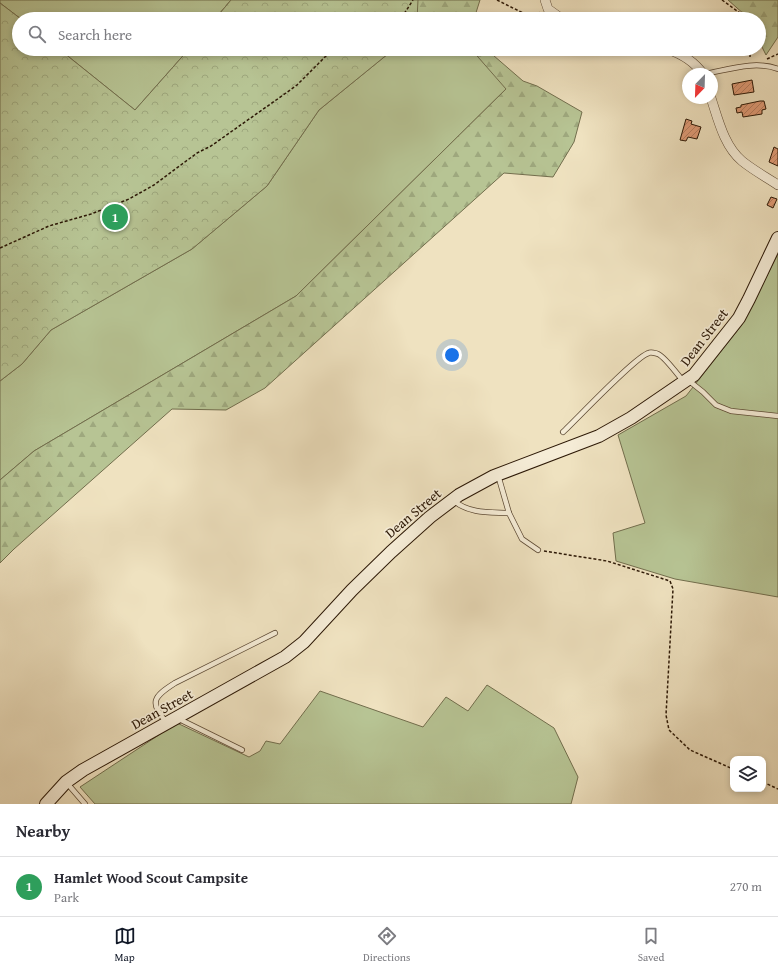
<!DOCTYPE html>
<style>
body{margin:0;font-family:"Gentium Book Plus",serif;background:#f7f7f7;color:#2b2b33}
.controls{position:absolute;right:12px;bottom:12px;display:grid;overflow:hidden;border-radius:8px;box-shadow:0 2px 6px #0003}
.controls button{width:36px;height:36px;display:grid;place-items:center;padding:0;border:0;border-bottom:1px solid #e1e1e2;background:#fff;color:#2b2b33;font:20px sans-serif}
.compass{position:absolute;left:682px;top:68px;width:36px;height:36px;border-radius:50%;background:#fff;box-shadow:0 2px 6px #0003;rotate:203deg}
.you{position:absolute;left:452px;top:355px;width:14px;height:14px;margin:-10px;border:3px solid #fff;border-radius:50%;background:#1a73e8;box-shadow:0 0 0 6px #1a73e833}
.badge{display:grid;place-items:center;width:26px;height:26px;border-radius:50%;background:#111827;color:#fff;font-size:13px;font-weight:700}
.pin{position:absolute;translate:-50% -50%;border:2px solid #fff;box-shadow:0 1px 4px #0006}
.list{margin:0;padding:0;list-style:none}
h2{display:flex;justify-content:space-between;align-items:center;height:52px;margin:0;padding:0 16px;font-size:17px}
h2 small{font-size:13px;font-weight:400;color:#7c7c81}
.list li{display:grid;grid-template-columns:26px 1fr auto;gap:12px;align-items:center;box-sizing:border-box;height:60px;padding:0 16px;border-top:1px solid #e1e1e2}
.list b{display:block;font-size:15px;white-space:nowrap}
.list p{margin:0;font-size:13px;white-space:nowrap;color:#7c7c81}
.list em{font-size:13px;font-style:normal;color:#7c7c81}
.icon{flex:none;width:22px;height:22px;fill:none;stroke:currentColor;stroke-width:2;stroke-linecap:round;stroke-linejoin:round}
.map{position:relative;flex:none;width:778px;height:804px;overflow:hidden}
.search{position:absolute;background:#fff;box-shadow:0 2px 6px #0003;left:12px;right:12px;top:12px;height:44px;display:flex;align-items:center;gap:10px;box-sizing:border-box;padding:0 14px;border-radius:22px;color:#7c7c81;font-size:15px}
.sheet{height:112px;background:#fff}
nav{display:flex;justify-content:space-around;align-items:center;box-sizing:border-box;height:56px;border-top:1px solid #e1e1e2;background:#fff;font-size:11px;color:#7c7c81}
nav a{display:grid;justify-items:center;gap:2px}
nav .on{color:#111827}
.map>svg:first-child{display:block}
</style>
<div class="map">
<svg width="778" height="804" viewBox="0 0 778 804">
<defs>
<pattern id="forest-firs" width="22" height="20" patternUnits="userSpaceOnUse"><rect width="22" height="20" fill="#b7c494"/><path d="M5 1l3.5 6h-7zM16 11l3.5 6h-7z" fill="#9ea87e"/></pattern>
<pattern id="park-crowns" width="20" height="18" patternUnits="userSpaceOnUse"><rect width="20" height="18" fill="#b7c494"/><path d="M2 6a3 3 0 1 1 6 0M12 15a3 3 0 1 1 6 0" fill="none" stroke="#9ea87e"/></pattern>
<pattern id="building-hatch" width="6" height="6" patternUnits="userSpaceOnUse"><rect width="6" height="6" fill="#e19c77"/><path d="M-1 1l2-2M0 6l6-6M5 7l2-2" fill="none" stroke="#b77e60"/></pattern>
</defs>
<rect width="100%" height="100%" fill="#efe2c0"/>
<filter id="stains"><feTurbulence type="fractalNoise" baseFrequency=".005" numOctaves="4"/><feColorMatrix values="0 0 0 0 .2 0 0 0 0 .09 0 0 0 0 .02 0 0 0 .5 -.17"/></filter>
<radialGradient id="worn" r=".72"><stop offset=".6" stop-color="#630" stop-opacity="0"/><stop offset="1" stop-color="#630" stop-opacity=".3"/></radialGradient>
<g fill="#b7c494" stroke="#726e4d">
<path d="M0 0H231L215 19H21L0 3Z"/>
<path d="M59 49H189L135 110Z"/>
<path d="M394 49H471L507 88 296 296 34 451 0 480V381L22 364 51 330 192 249 267 186 319 110Z"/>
<path d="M778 254V597L675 579 616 561 613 533 645 523 618 435 686 396 741 326Z"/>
<path d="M487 685 554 728 578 777 571 804H95L80 787 177 723 249 757 260 751 266 741 280 744 320 691 423 727 446 697 468 711Z"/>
</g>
<g fill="url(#forest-firs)" stroke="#726e4d">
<path d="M231 0H480L474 19H215Z"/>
<path d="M728 0H778V37L766 55 759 41V19H748L745 15Z"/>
<path d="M471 49H486L523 81 537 86 582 112 574 142 553 177 504 173 265 388 226 410 172 409 14 549 0 563V480L34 451 296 296 506 89Z"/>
</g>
<g fill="url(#park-crowns)" stroke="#726e4d">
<path d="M231 0H418L417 19H215Z"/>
<path d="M0 3 21 19H19V49H59L135 110 189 49H394L319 110 267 186 192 249 51 330 22 364 0 381Z"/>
</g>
<g fill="url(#building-hatch)" stroke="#2c1806">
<path d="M752 80 754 92 734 95 732 84Z"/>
<path d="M760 101H764L766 109 762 110V114L743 117 742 112 737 113 736 108 741 107V105Z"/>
<path d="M686 119 692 121 691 124 701 127 697 139 688 137 686 141 680 140Z"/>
<path d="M774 147 778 149V166L769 162Z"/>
<path d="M771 197 777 199 773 208 767 205Z"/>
</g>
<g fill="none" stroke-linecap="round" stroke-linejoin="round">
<g stroke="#5d4a34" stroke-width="6">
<g id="lane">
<path d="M704 74C727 70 755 60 778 69"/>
<path d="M688 380 703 392 716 405 731 411 778 416"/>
<path d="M563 432C576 420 637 355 649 353 650 352 656 353 658 354 665 357 678 375 683 381"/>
<path d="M498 475 509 513 522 539 538 550"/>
<path d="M454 501C470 514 490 512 509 513"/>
<path d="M177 718 242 750"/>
<path d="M167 723C149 702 153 697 175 683L275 633"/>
<path d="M66 782 85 804"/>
</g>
</g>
<g stroke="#5d4a34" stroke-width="10">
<g id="street">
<path d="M545 0 548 9 562 19"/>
<path d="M667 49C682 54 694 61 703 74"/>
<path d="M711 98C718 119 724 146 742 161 753 170 766 177 778 185"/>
</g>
</g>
<g stroke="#2c1806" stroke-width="14">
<path id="secondary" d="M46 804 66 782 83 770 285 657 304 642 352 590 391 552 430 517 459 495 494 476 599 436 631 418 694 375 739 318 749 299 778 238"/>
</g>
<g stroke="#2c1806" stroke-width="1.5" stroke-dasharray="3 2" stroke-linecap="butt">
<path d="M497 0 531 17 541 12"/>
<path d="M722 0 740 13 743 19"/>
<path d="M396 19 404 14 413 0"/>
<path d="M750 49V59"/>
<path d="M767 59 778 54"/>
<path d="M0 248 49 226 91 214 129 199 154 185 197 153 211 146 286 93 297 85 333 49"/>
<path d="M544 551 607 561 670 581 673 589 666 715 669 730 690 750 733 769"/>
<path d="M763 782 778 789"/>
</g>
<use href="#lane" stroke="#f5ecd6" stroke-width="4.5"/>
<use href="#street" stroke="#f5ecd6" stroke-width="9"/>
<use href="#secondary" stroke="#f5ecd6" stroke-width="12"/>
</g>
<g text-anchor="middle" stroke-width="3.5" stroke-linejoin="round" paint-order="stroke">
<g font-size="14" fill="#2c1806" stroke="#f5ecd6">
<text transform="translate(704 337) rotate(-52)" y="5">Dean Street</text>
<text transform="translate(413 513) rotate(-40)" y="5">Dean Street</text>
<text transform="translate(162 709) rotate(-29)" y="5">Dean Street</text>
</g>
</g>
<rect width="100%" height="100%" filter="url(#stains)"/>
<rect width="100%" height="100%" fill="url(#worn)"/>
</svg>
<div class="controls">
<button><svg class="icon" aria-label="layers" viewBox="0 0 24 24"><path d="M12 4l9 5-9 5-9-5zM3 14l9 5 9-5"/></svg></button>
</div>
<svg class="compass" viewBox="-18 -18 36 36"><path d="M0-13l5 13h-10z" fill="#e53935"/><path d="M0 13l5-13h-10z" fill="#7c7c81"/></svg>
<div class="you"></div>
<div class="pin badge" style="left:115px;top:217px;background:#2e9e5b">1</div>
<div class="search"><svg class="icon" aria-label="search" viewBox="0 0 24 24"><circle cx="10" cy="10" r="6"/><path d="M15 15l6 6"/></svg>Search here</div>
</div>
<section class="sheet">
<h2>Nearby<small></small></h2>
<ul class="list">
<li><span class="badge" style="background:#2e9e5b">1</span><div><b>Hamlet Wood Scout Campsite</b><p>Park</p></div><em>270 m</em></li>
</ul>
</section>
<nav>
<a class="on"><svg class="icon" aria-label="map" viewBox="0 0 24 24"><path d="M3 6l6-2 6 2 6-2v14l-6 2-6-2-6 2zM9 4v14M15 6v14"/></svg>Map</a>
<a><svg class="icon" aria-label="directions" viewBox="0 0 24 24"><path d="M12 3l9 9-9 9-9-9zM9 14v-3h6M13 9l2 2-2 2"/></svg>Directions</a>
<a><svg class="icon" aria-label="saved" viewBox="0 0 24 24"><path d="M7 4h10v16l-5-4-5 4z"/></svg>Saved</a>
</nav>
